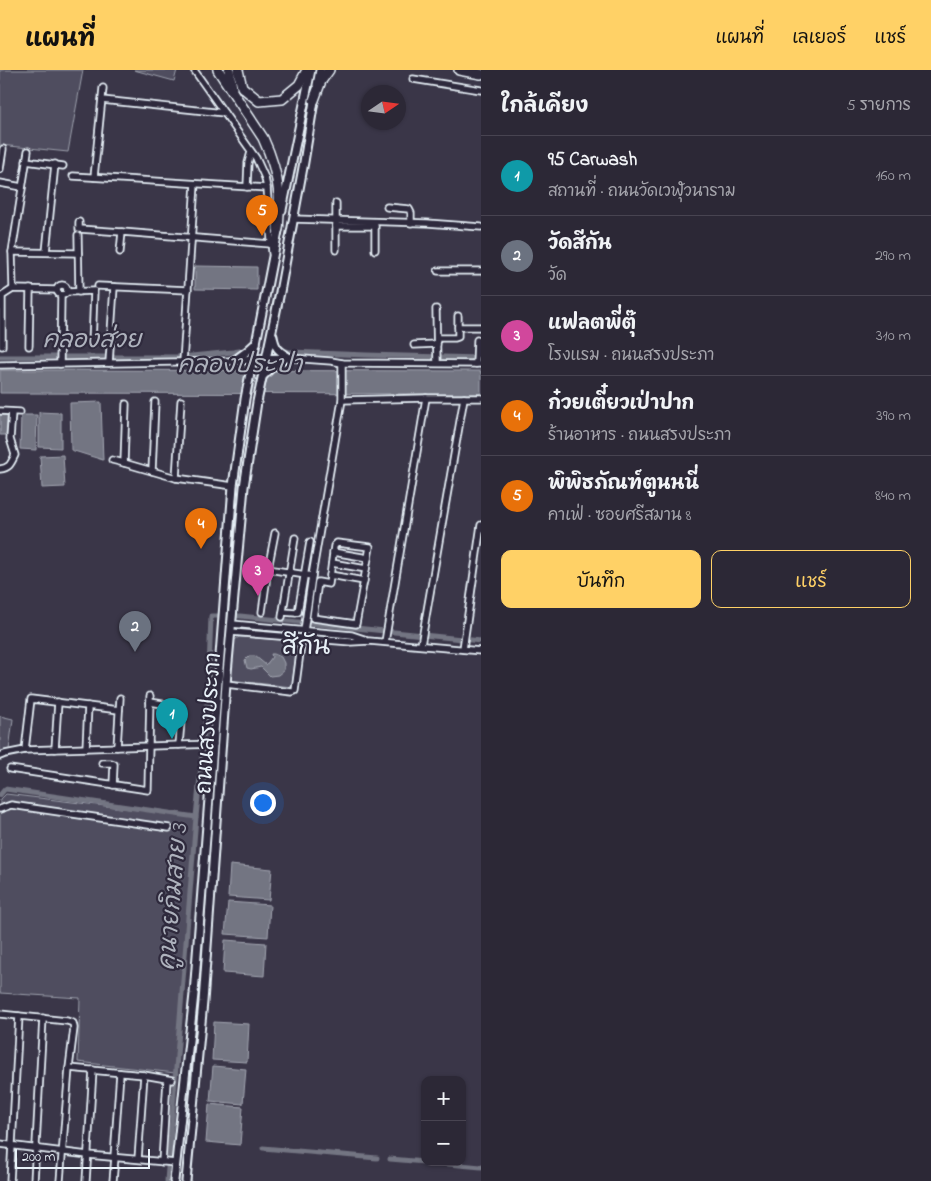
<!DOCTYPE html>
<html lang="th">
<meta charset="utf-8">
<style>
body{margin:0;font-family:"Indie Flower","Playpen Sans Thai",sans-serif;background:#34303e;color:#f1f3f6}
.controls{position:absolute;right:15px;bottom:15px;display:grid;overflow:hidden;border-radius:10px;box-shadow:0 1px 4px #0004}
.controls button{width:45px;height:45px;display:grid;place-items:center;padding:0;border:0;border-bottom:1px solid #484451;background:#2c2836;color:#f1f3f6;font:25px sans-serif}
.compass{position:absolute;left:361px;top:15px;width:45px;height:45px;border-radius:50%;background:#2c2836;box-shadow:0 1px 4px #0004;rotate:77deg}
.scale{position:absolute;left:15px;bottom:12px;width:135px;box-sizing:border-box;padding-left:5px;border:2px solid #e8f1f8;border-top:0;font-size:14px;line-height:18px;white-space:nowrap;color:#e8f1f8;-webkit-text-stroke:4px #2f2a3d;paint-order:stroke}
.you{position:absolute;left:262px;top:732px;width:18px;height:18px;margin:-12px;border:4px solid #fff;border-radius:50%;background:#1a73e8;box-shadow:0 0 0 8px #1a73e833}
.badge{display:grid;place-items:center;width:32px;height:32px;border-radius:50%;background:#ffd166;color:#fff;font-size:16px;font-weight:700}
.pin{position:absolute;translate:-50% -41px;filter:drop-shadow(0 1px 2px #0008)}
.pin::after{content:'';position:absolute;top:26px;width:18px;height:15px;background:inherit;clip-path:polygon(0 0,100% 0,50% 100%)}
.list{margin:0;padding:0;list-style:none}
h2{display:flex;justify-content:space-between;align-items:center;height:65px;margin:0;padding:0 20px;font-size:21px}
h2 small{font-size:16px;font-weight:400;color:#a6a6ad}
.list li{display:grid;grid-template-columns:32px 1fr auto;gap:15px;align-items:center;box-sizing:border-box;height:80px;padding:0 20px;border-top:1px solid #484451}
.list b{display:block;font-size:19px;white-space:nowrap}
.list p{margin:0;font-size:16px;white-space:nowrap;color:#a6a6ad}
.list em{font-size:16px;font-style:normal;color:#a6a6ad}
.actions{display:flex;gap:10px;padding:15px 20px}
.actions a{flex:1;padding:11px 0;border:1px solid #ffd166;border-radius:10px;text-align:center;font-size:18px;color:#ffd166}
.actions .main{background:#ffd166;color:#111}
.map{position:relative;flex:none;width:481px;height:1111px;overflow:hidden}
header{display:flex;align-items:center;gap:30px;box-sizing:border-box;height:70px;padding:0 25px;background:#ffd166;color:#111}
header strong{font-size:24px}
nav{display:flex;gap:28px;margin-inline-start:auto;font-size:18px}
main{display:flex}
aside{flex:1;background:#2c2836}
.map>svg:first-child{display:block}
</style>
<header>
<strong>แผนที่</strong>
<nav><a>แผนที่</a><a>เลเยอร์</a><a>แชร์</a></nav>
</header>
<main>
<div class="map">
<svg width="481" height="1111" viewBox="0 0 481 1111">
<rect width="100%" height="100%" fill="#3a3648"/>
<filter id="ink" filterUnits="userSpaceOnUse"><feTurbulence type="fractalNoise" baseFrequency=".02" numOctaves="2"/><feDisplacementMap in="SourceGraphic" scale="10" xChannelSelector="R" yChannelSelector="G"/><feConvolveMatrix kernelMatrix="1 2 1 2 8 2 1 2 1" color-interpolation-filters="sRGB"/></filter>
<g filter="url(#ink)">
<g fill="#504e5f" stroke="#9ca0ac">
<path d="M0 0H83L68 82 0 75Z"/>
<path d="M134 0H177L174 11Z"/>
<path d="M239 567 297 571 292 617 229 610 233 571Z"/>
<path d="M0 646 13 649 9 680 0 683Z"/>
<path d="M6 724 196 747 175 1003 78 992 80 928 0 923V730Z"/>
</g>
<g fill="#737482" stroke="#a2a6b1">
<path d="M195 196 257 197V220L195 219Z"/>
<path d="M0 300 481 301V324L0 323Z"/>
<path d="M101 332 103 390 71 380 70 333Z"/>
<path d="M39 342 61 343V378L39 377Z"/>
<path d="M0 345H7L6 365H0Z"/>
<path d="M21 345H37L36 380 20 379Z"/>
<path d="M63 385 65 417 42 418 40 386Z"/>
<path d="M271 584H274L281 587 284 593V600L278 605 270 606 261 597 251 599 247 598 245 590 249 586H255L266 595 272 587Z"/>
<path d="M230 795 272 799 269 830 228 827Z"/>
<path d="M228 832 270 835 268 867 225 864Z"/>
<path d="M225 870 266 873 264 906 223 903Z"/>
<path d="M214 952 249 954 247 992 212 990Z"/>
<path d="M213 996 246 999 243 1034 210 1031Z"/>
<path d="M209 1034 243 1037 240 1075 206 1072Z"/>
</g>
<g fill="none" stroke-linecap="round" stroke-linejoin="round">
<g stroke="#737482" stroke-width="5">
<path d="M284 280 290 282 367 285 481 288"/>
<path d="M0 287H181L233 282 245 280"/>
<path d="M0 725 5 719 196 747"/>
<path d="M263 1078 377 1088"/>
<path d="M390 1089 425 1092"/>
<path d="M428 1092 481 1097"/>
<path d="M167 1111 196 747 208 624 211 546H240L298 552 481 571"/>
</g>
<g stroke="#e8f1f8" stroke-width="9">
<g id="minor">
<path d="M194 0 256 88 265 108 267 118 272 183"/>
<path d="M413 9 481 20"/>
<path d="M102 30 224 43"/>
<path d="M26 91 63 96"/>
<path d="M0 99 3 79"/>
<path d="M73 106 267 118"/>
<path d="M94 107 103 18"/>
<path d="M0 113 22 117"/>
<path d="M247 117 248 93 251 82"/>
<path d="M387 137 409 139 411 143V153"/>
<path d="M293 149 427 153 481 157"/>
<path d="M79 152V159L122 162"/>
<path d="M336 156H375V180"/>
<path d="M78 165 79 222"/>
<path d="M336 180V133"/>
<path d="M12 182 78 183"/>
<path d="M46 182 55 94"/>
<path d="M120 182 122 162 271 174"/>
<path d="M438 201H481"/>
<circle cx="62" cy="220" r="5"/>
<path d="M98 216 188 220"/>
<path d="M13 219 12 182 28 81"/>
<path d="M67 222 94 221 92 275"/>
<path d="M436 239 437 293"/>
<path d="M458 257H481"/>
<path d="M437 268H455L458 267V246"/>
<path d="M414 275 437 274"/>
<path d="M2 276V226L13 219 57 220"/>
<path d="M29 276 30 219"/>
<path d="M290 288 331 291 342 293 481 294"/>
<path d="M183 292 195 114"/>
<path d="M109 293 114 217"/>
<path d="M60 294 61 225"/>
<path d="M476 294 477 270"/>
<path d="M0 295 232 291"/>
<path d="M342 330 426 328H481"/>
<path d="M126 334 124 393 176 408 233 416"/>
<path d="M0 341 20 342"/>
<path d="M112 390 124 393"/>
<path d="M0 399C10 398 11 393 15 385L10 369 12 342"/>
<path d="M152 401 155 332"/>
<path d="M176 408 181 331"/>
<path d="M337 473 370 477 356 554 313 548 318 512 329 514 334 476Z"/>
<path d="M333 482 368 488"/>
<path d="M332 493 366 499"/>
<path d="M268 499 275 463"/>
<path d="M330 505 364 511"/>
<path d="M262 542 268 499 312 506"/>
<path d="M283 542 296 543 298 542 310 472"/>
<path d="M282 547 295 468"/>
<path d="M232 554 352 565 364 569"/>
<path d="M304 561 312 506 342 330V293"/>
<path d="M231 562 351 572 369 571 481 581"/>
<path d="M385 572 426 328"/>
<path d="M421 575 464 328"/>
<path d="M463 579 481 455"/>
<path d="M226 614 292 622 295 621 302 568"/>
<path d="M150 632 181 637 182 640 179 675"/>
<path d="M117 677 120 628"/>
<path d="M86 678 88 636"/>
<path d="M55 679 58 632"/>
<path d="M25 680 31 629 119 640"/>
<path d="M0 686 5 684 25 680 214 674"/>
<path d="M102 693H111L114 694 113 715"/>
<path d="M10 699 148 720 150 626"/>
<path d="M0 739 11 735 169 758"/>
<path d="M0 944 67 951 73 953 74 958 69 998 60 1111"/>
<path d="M69 998 144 1005 172 1010"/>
<path d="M0 1074 88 1085 176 1093"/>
<path d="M114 1087 120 1003"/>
<path d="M138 1089 144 1005"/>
<path d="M162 1092 167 1010"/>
<path d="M10 1111 19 946"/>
<path d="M34 1111 43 948"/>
<path d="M86 1111 93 1000"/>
<path d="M113 1111 115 1087"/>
</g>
</g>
<g stroke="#e8f1f8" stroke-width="11">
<g id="major">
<path d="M317 15 320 0"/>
<path d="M282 140 311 0"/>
<path d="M273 266C275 279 279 281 290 288"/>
<path d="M235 290 246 282 256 273"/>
<path d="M232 291 253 289 290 288"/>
<path d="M264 305 275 294 282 290"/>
<path d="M174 1111 194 924 233 416 245 329 279 156"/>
<path d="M186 1111 203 932 226 614 244 417 257 332 280 222 304 92 315 25"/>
</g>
</g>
<g stroke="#e8f1f8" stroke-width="12">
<g id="highway">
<path d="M218 0 263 68C271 85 277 104 279 124 280 135 279 147 278 159"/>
<path d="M229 0 232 18"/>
<path d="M238 0 242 17 259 31 282 29 299 15 307 0"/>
<path d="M459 0 481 4"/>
<path d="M314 30 321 11 329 0"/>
</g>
</g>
<use href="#minor" stroke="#2f2a3d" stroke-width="5.5"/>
<use href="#major" stroke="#2f2a3d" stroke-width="7"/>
<use href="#highway" stroke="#2f2a3d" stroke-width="9"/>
</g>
</g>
<g text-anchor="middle" stroke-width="4.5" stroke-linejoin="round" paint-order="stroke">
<g font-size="22" fill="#e8f1f8" stroke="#2f2a3d">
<text transform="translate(207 653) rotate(-86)" y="8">ถนนสรงประภา</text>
</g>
<g font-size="24" font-style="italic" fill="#aeb2bd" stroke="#2f2a3d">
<text x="92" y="277">คลองส่วย</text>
<text x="240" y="302">คลองประปา</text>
<text transform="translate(172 827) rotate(-85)" y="8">คูนายกิมสาย 3</text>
</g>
<g font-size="25" fill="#e8f1f8" stroke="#2f2a3d">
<text x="306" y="584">สีกัน</text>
</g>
</g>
</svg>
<div class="controls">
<button>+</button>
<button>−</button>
</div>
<svg class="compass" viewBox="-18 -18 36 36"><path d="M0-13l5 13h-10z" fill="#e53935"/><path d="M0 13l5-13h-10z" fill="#a6a6ad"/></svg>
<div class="scale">200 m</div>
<div class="you"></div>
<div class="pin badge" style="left:172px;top:669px;background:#0f9aa8">1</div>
<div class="pin badge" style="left:135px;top:582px;background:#6b7280">2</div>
<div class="pin badge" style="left:258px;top:526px;background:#d1479c">3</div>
<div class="pin badge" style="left:201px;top:479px;background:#e8710a">4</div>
<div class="pin badge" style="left:262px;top:166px;background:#e8710a">5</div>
</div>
<aside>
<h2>ใกล้เคียง<small>5 รายการ</small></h2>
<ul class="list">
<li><span class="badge" style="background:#0f9aa8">1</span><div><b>95 Carwash</b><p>สถานที่ · ถนนวัดเวฬุวนาราม</p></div><em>160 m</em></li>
<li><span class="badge" style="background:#6b7280">2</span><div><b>วัดสีกัน</b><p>วัด</p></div><em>290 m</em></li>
<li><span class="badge" style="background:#d1479c">3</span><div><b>แฟลตพี่ตุ๊</b><p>โรงแรม · ถนนสรงประภา</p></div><em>310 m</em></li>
<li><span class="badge" style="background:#e8710a">4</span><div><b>ก๋วยเตี๋ยวเป่าปาก</b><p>ร้านอาหาร · ถนนสรงประภา</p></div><em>390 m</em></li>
<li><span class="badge" style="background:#e8710a">5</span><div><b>พิพิธภัณฑ์ตูนนนี่</b><p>คาเฟ่ · ซอยศรีสมาน 8</p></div><em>840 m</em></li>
</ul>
<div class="actions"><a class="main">บันทึก</a><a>แชร์</a></div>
</aside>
</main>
